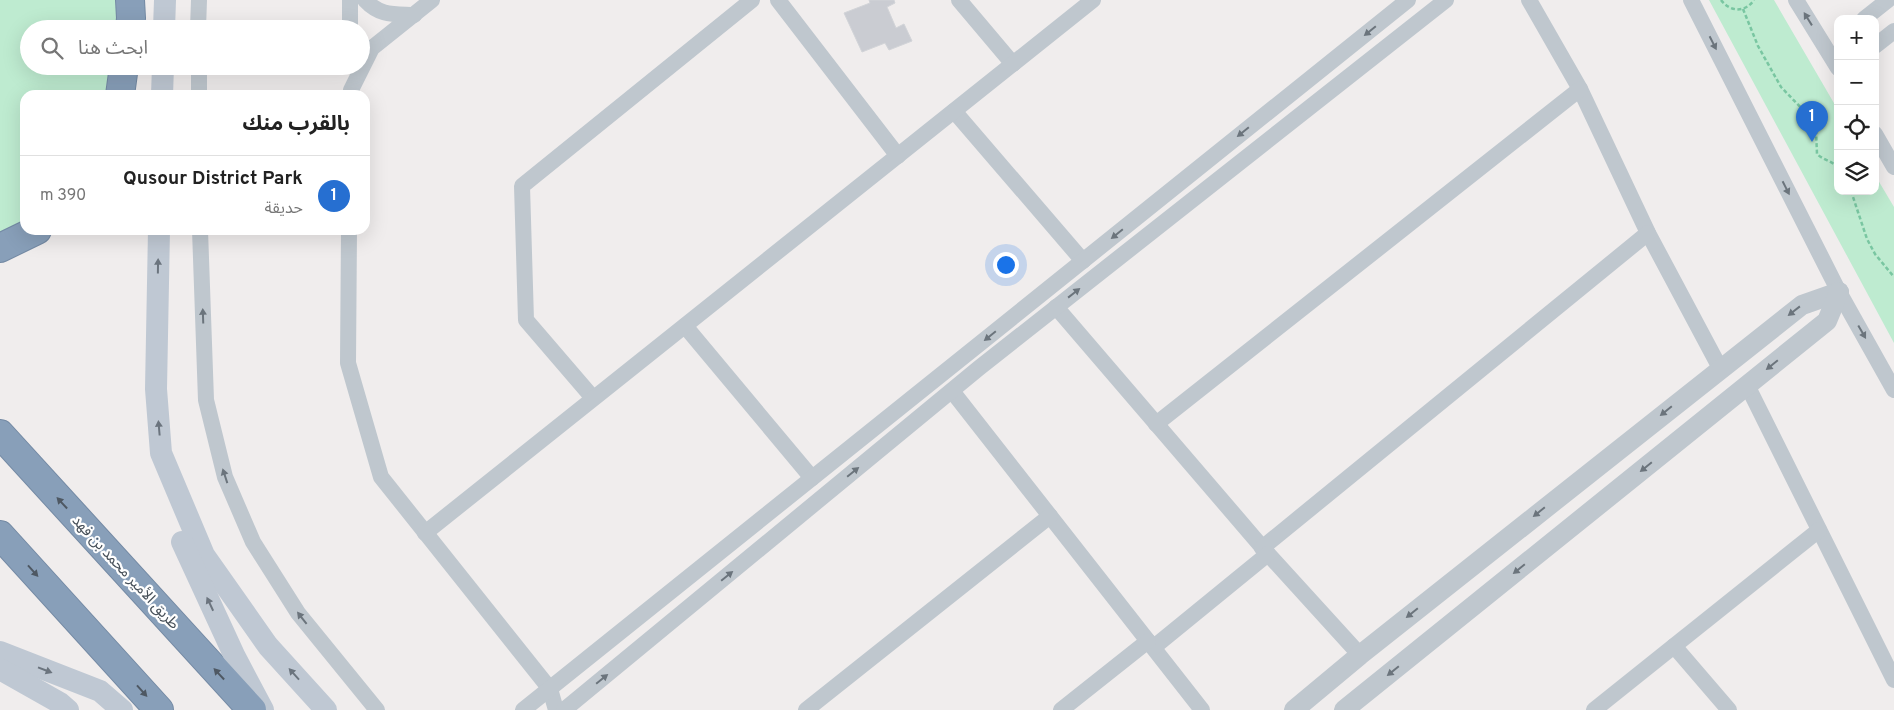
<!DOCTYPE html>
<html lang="ar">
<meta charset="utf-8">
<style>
body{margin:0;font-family:Overpass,"Noto Sans Arabic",sans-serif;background:#f6f6f6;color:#222;direction:rtl}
.controls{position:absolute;right:15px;top:15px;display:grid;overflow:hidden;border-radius:10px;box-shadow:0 5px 20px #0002}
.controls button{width:45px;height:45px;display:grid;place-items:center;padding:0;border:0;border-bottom:1px solid #e0e0e0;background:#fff;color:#222;font:25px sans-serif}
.you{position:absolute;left:1005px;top:264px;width:18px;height:18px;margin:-12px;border:4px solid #fff;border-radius:50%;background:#1a73e8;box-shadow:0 0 0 8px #1a73e833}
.badge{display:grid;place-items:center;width:32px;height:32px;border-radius:50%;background:#266fd1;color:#fff;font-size:16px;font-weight:700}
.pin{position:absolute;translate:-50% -41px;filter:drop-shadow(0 1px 2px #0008)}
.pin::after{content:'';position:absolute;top:26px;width:18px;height:15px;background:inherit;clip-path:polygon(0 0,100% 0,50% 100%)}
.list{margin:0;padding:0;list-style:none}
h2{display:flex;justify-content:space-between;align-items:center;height:65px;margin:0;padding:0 20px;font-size:21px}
h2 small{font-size:16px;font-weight:400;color:#767676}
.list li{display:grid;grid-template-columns:32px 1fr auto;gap:15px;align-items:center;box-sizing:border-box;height:80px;padding:0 20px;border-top:1px solid #e0e0e0}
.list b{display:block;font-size:19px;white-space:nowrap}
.list p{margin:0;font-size:16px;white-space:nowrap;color:#767676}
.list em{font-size:16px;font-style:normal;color:#767676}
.icon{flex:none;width:28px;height:28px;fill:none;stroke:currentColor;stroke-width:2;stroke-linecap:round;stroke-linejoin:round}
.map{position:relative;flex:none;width:1894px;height:710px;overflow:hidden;direction:ltr}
.search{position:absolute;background:#fff;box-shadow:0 5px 20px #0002;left:20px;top:20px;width:350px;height:55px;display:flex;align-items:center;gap:12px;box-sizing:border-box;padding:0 18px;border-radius:28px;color:#767676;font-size:19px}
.panel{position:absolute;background:#fff;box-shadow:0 5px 20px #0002;left:20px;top:90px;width:350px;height:145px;border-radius:15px;direction:rtl}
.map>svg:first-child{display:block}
</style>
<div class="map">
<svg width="1894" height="710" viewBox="0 0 1894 710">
<rect width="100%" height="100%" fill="#f0eded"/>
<g fill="#beebd0">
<path d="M0 0H117L118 17 117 29H29V66H110L105 95H25V221L0 234Z"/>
<path d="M1709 0H1774L1838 110V191H1875V175L1894 207V343Z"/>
</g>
<path fill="#caccd2" stroke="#d2d4d8" d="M869 0H894L895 3 887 7 896 28 904 24 912 41 889 50 885 43 862 52 844 13 870 3Z"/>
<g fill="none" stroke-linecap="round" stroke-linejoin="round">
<g stroke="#748aa4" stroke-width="30">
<g id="motorway">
<path d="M130 29 131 18 130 0"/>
<path d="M120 95 124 66"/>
<path d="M0 248 37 230"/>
<path d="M0 434 252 710"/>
<path d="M0 535 159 710"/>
</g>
</g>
<g stroke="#79c6a1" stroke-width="2.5" stroke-dasharray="4 2.5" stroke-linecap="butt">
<path d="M1721 0C1730 12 1745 13 1754 0"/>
<path d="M1743 9 1758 46 1781 87 1809 116 1816 130 1817 154C1823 160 1833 161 1838 168"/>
<path d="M1851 191 1867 239 1875 254 1894 277"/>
</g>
<g stroke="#bfc7ce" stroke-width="16">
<path d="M350 0V29"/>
<path d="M365 0C380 16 393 14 414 15"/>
<path d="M778 0 898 156"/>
<path d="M959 0 1013 64"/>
<path d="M1529 0 1580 89 1648 233 1720 368"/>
<path d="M1691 0 1839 292 1894 390"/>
<path d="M1796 0 1838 68"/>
<path d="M1864 19 1888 0"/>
<path d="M198 29 199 0"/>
<path d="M1875 46 1894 31"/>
<path d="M199 66V95"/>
<path d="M351 95V90L372 48 432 0"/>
<path d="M954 111 1083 261"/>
<path d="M1875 134 1894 167"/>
<path d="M200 230 206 400 225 477 253 542 298 613 377 710"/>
<path d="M349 230 348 363 381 477 550 689 556 710"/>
<path d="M1056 307 1268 554 1360 655"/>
<path d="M685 326 812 478"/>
<path d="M1747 385 1894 680"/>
<path d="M952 391 1202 710"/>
<path d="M593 398 526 320 522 186 752 0"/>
<path d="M1156 424 1580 89"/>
<path d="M425 533 1093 0"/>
<path d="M1262 548 1648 233"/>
<path d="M1674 646 1729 710"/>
<path d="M1154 647 1268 554"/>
<path d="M523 710 1408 0"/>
<path d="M564 710 979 368 1446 0"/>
<path d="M806 710 1050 516"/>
<path d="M1061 710 1148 641"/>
<path d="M1594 710 1819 530"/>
</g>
<g stroke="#bfc7ce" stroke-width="20">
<path d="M1294 710 1360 655 1802 305 1839 292"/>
<path d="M1344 710 1827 321 1839 292"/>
</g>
<g stroke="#bfc8d3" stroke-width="22">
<path d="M164 29 165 0"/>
<path d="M162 95 163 66"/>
<path d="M159 230 156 389 161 453 204 555 268 646 326 710"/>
<path d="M182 542 235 657 263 710"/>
<path d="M0 652 100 691 122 710"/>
<path d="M0 669 60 703 68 710"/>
</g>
<use href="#motorway" stroke="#889fb9" stroke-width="28"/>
</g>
<defs><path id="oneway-solid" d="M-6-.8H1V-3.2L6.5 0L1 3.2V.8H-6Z" transform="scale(1.25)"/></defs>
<g fill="#6b747c">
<use href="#oneway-solid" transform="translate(1808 19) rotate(-122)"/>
<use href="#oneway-solid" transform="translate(1370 31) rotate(141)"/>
<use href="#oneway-solid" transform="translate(1713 43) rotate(63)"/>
<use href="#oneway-solid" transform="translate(1243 132) rotate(141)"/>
<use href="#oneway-solid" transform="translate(1786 188) rotate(63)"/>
<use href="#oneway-solid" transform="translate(1117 234) rotate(141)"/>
<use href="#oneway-solid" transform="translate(1074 293) rotate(-38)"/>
<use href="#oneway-solid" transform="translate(1794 311) rotate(142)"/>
<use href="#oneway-solid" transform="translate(203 316) rotate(-92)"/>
<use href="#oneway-solid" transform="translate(1862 332) rotate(60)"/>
<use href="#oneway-solid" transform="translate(990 336) rotate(141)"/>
<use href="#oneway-solid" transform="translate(1772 365) rotate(141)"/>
<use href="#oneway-solid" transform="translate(1666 411) rotate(141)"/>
<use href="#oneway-solid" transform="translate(1646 467) rotate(141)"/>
<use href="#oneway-solid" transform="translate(853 472) rotate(-39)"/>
<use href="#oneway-solid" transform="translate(225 476) rotate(-108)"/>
<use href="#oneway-solid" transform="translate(1539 512) rotate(141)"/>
<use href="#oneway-solid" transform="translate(1519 569) rotate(141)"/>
<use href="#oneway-solid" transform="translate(727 576) rotate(-39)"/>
<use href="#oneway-solid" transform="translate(1412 613) rotate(141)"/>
<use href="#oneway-solid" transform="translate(302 618) rotate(-128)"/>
<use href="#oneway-solid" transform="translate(1393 671) rotate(141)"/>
<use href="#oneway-solid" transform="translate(602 679) rotate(-39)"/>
</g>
<g fill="#6b747e">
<use href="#oneway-solid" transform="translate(158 266) rotate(-89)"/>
<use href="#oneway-solid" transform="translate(159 428) rotate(-95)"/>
<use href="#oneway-solid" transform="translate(210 604) rotate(-115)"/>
<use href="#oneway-solid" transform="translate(45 670) rotate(21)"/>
<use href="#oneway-solid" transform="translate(294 674) rotate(-132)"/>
</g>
<g fill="#4e5863">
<use href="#oneway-solid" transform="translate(62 503) rotate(-133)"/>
<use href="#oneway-solid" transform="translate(33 571) rotate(48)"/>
<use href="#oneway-solid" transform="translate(219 674) rotate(-133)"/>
<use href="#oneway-solid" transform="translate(142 691) rotate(48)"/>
</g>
<g text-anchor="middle" stroke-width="4.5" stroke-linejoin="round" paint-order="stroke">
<g font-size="15" fill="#475059" stroke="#fff">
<text transform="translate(126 572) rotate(47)" y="5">طريق الأمير محمد بن فهد</text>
</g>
</g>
</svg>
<div class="controls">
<button>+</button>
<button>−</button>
<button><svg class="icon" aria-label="locate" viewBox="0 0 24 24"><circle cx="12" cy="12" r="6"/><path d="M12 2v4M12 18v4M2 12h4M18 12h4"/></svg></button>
<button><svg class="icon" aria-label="layers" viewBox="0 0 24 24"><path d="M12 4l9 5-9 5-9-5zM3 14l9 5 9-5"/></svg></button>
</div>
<div class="you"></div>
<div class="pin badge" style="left:1812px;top:142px">1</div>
<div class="search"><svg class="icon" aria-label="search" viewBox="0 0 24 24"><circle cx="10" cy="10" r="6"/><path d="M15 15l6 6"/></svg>ابحث هنا</div>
<section class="panel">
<h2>بالقرب منك<small></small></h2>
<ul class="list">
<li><span class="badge">1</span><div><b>Qusour District Park</b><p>حديقة</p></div><em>390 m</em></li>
</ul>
</section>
</div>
